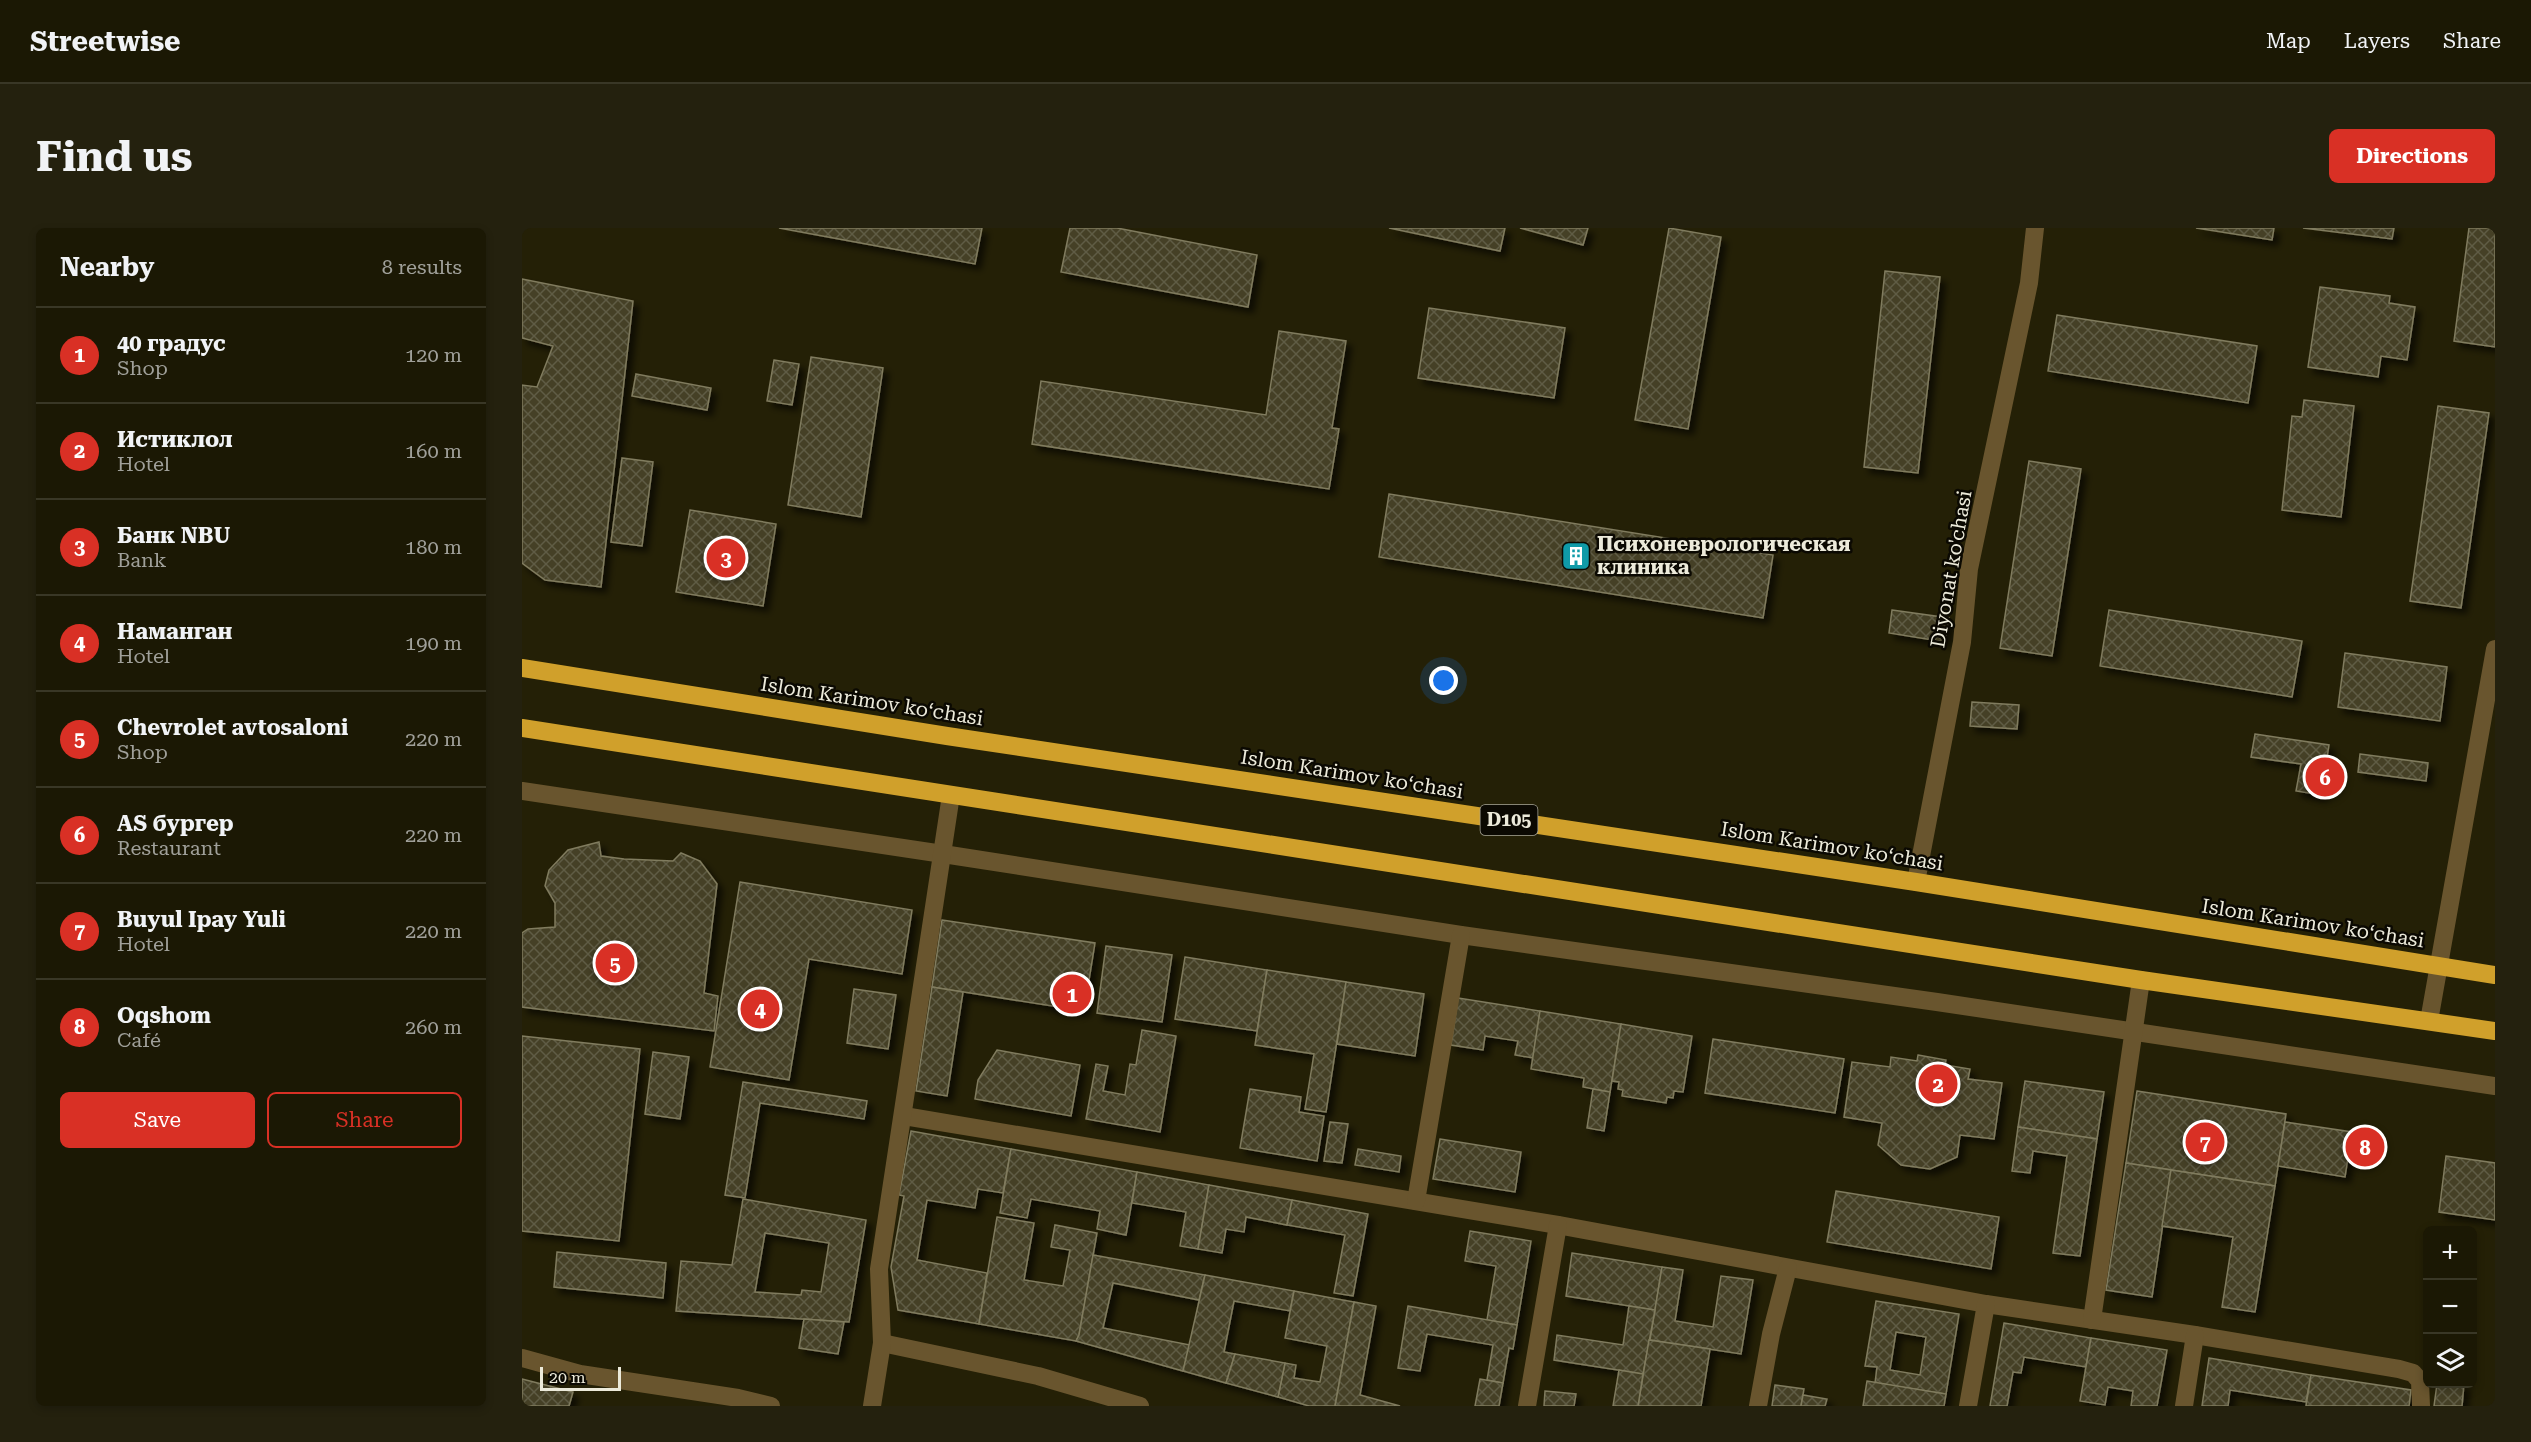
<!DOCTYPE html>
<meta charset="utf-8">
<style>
body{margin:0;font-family:"Roboto Serif",serif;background:#24210e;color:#f1f3f6}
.controls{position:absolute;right:18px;bottom:18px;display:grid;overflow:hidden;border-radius:9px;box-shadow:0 3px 9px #0003}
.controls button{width:54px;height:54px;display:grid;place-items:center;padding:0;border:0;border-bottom:2px solid #393726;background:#1b1804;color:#f1f3f6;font:30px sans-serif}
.scale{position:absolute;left:18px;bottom:15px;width:81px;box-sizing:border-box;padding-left:6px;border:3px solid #eceada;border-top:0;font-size:16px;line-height:21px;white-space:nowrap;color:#eceada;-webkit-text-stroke:4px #0b0902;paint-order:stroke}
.you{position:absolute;left:922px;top:453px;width:21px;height:21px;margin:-15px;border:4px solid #fff;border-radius:50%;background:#1a73e8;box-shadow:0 0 0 9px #1a73e833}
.badge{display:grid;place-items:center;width:39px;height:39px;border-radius:50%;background:#d93025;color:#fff;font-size:20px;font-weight:700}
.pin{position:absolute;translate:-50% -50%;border:3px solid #fff;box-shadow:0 2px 6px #0006}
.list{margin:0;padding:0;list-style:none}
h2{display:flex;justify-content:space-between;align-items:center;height:78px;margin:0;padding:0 24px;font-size:26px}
h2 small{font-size:20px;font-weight:400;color:#a0a09a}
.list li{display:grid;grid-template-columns:39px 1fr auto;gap:18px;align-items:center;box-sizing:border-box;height:96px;padding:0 24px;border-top:2px solid #393726}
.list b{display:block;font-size:22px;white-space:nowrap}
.list p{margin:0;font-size:20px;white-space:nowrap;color:#a0a09a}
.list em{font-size:20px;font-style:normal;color:#a0a09a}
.actions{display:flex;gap:12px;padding:18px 24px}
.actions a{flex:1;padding:14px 0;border:2px solid #d93025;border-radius:9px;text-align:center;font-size:21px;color:#d93025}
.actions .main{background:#d93025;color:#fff}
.icon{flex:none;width:33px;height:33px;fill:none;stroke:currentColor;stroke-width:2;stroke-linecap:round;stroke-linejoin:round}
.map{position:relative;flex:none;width:1973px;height:1178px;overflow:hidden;border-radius:9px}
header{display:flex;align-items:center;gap:36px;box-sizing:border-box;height:84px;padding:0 30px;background:#1b1804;border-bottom:2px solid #393726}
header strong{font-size:28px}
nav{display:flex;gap:33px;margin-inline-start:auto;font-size:21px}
.intro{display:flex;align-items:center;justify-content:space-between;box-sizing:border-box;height:144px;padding:0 36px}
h1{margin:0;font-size:42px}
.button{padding:15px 27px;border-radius:9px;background:#d93025;color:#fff;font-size:21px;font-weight:700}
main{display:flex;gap:36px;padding:0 36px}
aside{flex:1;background:#1b1804;border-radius:9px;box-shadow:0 3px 9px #0003}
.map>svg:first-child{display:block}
</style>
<header>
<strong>Streetwise</strong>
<nav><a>Map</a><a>Layers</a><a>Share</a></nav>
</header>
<div class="intro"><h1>Find us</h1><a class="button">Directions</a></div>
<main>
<aside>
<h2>Nearby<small>8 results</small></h2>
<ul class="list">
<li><span class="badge">1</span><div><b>40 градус</b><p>Shop</p></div><em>120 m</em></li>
<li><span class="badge">2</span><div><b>Истиклол</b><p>Hotel</p></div><em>160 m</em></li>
<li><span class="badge">3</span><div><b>Банк NBU</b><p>Bank</p></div><em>180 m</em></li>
<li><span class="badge">4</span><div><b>Наманган</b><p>Hotel</p></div><em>190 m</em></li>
<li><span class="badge">5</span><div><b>Chevrolet avtosaloni</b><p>Shop</p></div><em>220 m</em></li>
<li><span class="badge">6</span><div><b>AS бургер</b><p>Restaurant</p></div><em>220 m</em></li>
<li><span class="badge">7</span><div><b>Buyul Ipay Yuli</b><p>Hotel</p></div><em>220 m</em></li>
<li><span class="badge">8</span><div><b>Oqshom</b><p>Café</p></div><em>260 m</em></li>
</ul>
<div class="actions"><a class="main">Save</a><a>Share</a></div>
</aside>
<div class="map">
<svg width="1973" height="1178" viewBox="0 0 1973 1178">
<defs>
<pattern id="building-cross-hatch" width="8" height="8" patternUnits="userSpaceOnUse" patternTransform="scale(1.5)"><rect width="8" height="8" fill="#444025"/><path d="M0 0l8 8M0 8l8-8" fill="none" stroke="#5f5c44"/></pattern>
<filter id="shadow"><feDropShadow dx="5.5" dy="5.5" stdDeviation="3" flood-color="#0009"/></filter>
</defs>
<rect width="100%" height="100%" fill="#242006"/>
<g fill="url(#building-cross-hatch)" stroke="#807b5e" stroke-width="1.5" fill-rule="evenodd" filter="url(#shadow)">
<path d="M257 0H460L453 36Z"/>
<path d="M548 0H595L735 27 726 79 539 44Z"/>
<path d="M867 0H983L978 23Z"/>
<path d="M998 0H1066L1061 17Z"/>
<path d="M1147 0 1199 9 1166 201 1113 192Z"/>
<path d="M1674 0H1752L1750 12Z"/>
<path d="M1781 0H1872L1870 11Z"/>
<path d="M1947 0H1973V119L1932 113Z"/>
<path d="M1363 43 1418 49 1396 245 1342 239Z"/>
<path d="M0 51 111 73 79 359 23 352 0 335V157L15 159 31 118 0 110Z"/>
<path d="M1798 59 1868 68 1867 75 1893 79 1885 132 1859 128 1856 149 1786 139Z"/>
<path d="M907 80 1043 100 1032 170 896 150Z"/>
<path d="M1535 87 1735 118 1726 175 1526 143Z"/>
<path d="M757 103 824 113 810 200 817 201 807 261 510 216 519 153 744 187Z"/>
<path d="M289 129 361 140 339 289 266 277Z"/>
<path d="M252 132 277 136 270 177 245 173Z"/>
<path d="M114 146 189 160 185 182 110 168Z"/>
<path d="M1782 172 1832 178 1819 289 1760 282 1770 188 1780 189Z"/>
<path d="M1916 178 1967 185 1939 380 1888 373Z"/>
<path d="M100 230 131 234 120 318 89 314Z"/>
<path d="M1507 233 1559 241 1530 428 1478 420Z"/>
<path d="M867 266 1251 327 1241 390 857 329Z"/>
<path d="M168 282 254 296 241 378 154 364Z"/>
<path d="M1370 382 1427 390 1423 414 1367 405Z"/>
<path d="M1587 382 1780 413 1770 469 1578 438Z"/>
<path d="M1823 425 1925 439 1918 493 1816 479Z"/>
<path d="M1450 474 1497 477 1495 501 1448 498Z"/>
<path d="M1733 506 1807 517 1799 567 1774 563 1779 536 1729 529Z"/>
<path d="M1838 526 1906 535 1904 553 1836 544Z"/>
<path d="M77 614 79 628 102 631 151 633 159 625 178 633 195 656 182 765 196 768 192 803 0 779V705L6 701 33 699V675L23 658 27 642 46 622Z"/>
<path d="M218 654 390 682 380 746 287 731 267 852 188 839Z"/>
<path d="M420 692 573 715 562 783 410 759Z"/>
<path d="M584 718 650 727 640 794 575 785Z"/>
<path d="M663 729 745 742 735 803 653 791Z"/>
<path d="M745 742 824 754 804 884 783 881 792 826 733 817Z"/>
<path d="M824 754 902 766 893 828 815 816Z"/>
<path d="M410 759 441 764 425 868 394 863Z"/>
<path d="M332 761 374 767 366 821 325 815Z"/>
<path d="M936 770 1018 783 1011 830 993 827 996 813 963 808 961 822 929 817Z"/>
<path d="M1018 783 1099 796 1088 864 1061 859 1062 850 1009 841Z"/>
<path d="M1099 796 1170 808 1161 864 1152 863 1151 870 1145 869 1144 875 1100 868 1101 862 1096 861 1097 854 1090 853Z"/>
<path d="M620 802 654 808 638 904 564 891 574 836 586 838 581 863 603 867 608 836 614 837Z"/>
<path d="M0 808 118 821 97 1013 0 1003Z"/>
<path d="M1191 811 1322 831 1313 885 1183 865Z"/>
<path d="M475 822 558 837 549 888 453 871 456 852Z"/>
<path d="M131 824 167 829 158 891 123 886Z"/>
<path d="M1396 827 1424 832 1423 837 1448 841 1446 851 1480 855 1472 911 1438 907 1435 929 1408 941 1379 937 1356 917 1360 895 1322 889 1330 834 1368 839 1369 829 1395 833Z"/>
<path d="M1503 853 1582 864 1575 911 1496 899Z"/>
<path d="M221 854 345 873 342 891 238 875 223 970 203 967Z"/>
<path d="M728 861 779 869 777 884 802 888 795 933 718 920Z"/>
<path d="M1071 861 1088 864 1082 903 1065 900Z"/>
<path d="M1615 863 1764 886 1753 958 1604 935Z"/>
<path d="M808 894 826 896 820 935 802 933Z"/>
<path d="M1763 894 1830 904 1823 949 1756 938Z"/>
<path d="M1496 899 1575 911 1558 1028 1531 1025 1545 928 1511 923 1508 945 1490 943Z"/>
<path d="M389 903 489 921 481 965 456 961 453 980 405 972 395 1032 465 1045 457 1096 376 1082 369 1039 382 968 377 967Z"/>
<path d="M918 911 999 924 993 964 911 951Z"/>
<path d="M489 921 615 944 604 1007 575 1001 578 983 509 971 505 990 478 985Z"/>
<path d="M836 921 879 928 877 944 833 937Z"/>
<path d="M1924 928 1973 935V992L1917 984Z"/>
<path d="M1604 935 1649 942 1630 1069 1584 1062Z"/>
<path d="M1649 942 1753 958 1733 1084 1700 1079 1711 1009 1640 998Z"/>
<path d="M615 944 687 957 676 1021 658 1018 664 984 610 975Z"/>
<path d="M687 957 770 972 765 997 724 989 722 1004 704 1001 700 1025 676 1021Z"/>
<path d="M1314 963 1477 989 1469 1041 1305 1014Z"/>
<path d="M221 971 344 992 327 1094 154 1083 159 1033 210 1037ZM243 1005 307 1015 299 1064 280 1062 279 1067 233 1064Z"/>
<path d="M770 972 846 986 831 1068 812 1065 823 1007 765 997Z"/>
<path d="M475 989 512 995 502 1052 541 1058 548 1022 529 1019 533 997 575 1005 557 1107 554 1113 457 1096Z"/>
<path d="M948 1003 1009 1013 995 1097 965 1092 974 1038 943 1033Z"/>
<path d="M35 1024 144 1035 141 1070 32 1059Z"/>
<path d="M1050 1025 1140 1039 1133 1082 1044 1068Z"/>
<path d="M571 1027 683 1047 677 1072 591 1055 581 1100 668 1117 661 1143 554 1113 557 1107Z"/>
<path d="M1140 1039 1161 1042 1153 1093 1191 1099 1199 1048 1231 1052 1219 1126 1128 1112Z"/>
<path d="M683 1047 772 1063 768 1083 712 1073 702 1124 713 1126 704 1155 661 1143Z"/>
<path d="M772 1063 832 1074 813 1178H787L756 1169 763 1135 774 1137 772 1150 798 1154 805 1118 763 1110Z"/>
<path d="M1354 1073 1437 1086 1424 1166 1353 1155 1355 1139 1343 1138ZM1374 1104 1404 1109 1398 1147 1368 1142Z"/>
<path d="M832 1074 854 1078 838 1167 878 1178H813Z"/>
<path d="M886 1078 995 1097 991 1121 987 1120 981 1155 965 1152 971 1117 905 1106 898 1143 876 1140Z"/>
<path d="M1107 1078 1133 1082 1121 1146 1032 1132 1035 1107 1101 1117Z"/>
<path d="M282 1091 322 1094 316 1126 277 1120Z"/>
<path d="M1482 1095 1569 1110 1564 1139 1502 1129 1499 1145 1491 1144 1485 1178H1468Z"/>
<path d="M1569 1110 1645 1122 1635 1178H1609L1611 1163 1586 1159 1583 1177 1558 1173Z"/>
<path d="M1127 1112 1188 1121 1179 1178H1116Z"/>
<path d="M713 1126 763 1135 756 1169 704 1155Z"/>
<path d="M1687 1130 1789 1147 1784 1174 1708 1162 1706 1178H1680Z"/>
<path d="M1097 1142 1121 1146 1116 1178H1091Z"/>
<path d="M1789 1147 1889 1162 1887 1178H1784Z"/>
<path d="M0 1151 51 1164 47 1178H0Z"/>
<path d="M958 1151 981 1155 977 1178H953Z"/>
<path d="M1345 1153 1424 1166 1422 1178H1341Z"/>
<path d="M1915 1156H1942L1940 1178H1912Z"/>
<path d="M1253 1157 1282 1161 1279 1178H1250Z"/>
<path d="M1023 1163 1054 1166 1052 1178H1022Z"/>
<path d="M1281 1167 1305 1171 1303 1178H1279Z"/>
</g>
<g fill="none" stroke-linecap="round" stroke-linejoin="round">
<g stroke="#69552e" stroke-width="18">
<path d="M0 563 421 626 939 707 1415 774 1973 858"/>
<path d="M1394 654 1440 414 1447 341 1507 55 1513 0"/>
<path d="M1907 793 1973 421"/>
<path d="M382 888 1036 997 1464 1076 1673 1107 1877 1141 1891 1145 1898 1153 1899 1178"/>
<path d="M894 973 939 707"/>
<path d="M1570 1092 1619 752"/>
<path d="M360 1115 516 1148 618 1178"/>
<path d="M0 1130 58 1146 216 1170 249 1178"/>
<path d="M350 1178 360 1115 357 1041 429 567"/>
<path d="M1005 1178 1036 997"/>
<path d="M1236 1178 1249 1106 1266 1040"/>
<path d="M1446 1178 1464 1076"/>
<path d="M1662 1178 1673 1107"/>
</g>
<g stroke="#d0a02b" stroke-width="18">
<path d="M0 440 425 508 1394 654 1973 747"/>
<path d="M0 500 1619 752 1973 803"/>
</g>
</g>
<defs>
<g id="building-square" transform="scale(1.5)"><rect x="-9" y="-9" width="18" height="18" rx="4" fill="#0f9aa8" stroke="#0b0902"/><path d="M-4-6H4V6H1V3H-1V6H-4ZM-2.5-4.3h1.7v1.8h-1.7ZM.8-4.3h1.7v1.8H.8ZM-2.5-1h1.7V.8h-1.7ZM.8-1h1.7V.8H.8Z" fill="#fff"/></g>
</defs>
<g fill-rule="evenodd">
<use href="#building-square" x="1054" y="328"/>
</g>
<g text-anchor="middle" stroke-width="5" stroke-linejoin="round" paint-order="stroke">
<rect fill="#0b0902" stroke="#a8a699" stroke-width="1.5" x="958.5" y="577" width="57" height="30" rx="4.5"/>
<g font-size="18" font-weight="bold" fill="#eceada">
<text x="987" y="598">D105</text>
</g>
<g font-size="20" font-weight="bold" fill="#eceada" stroke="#0b0902" text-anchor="start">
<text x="1075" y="323">Психоневрологическая<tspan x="1075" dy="23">клиника</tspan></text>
</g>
<g font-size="20" fill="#eceada" stroke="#0b0902">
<text transform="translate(1429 341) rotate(-80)" y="7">Diyonat ko'chasi</text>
<text transform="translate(350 473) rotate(9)" y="7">Islom Karimov koʻchasi</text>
<text transform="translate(830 546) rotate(9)" y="7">Islom Karimov koʻchasi</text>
<text transform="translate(1310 618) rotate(9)" y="7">Islom Karimov koʻchasi</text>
<text transform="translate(1791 695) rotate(9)" y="7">Islom Karimov koʻchasi</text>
</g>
</g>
</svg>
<div class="controls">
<button>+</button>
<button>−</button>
<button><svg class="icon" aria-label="layers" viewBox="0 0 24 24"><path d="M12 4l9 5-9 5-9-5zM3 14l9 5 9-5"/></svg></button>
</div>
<div class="scale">20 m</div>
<div class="you"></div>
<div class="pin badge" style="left:550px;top:766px">1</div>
<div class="pin badge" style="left:1416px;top:856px">2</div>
<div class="pin badge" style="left:204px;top:330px">3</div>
<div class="pin badge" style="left:238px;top:781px">4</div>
<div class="pin badge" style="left:93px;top:735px">5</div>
<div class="pin badge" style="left:1803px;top:549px">6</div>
<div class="pin badge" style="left:1683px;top:914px">7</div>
<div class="pin badge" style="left:1843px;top:919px">8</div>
</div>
</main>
